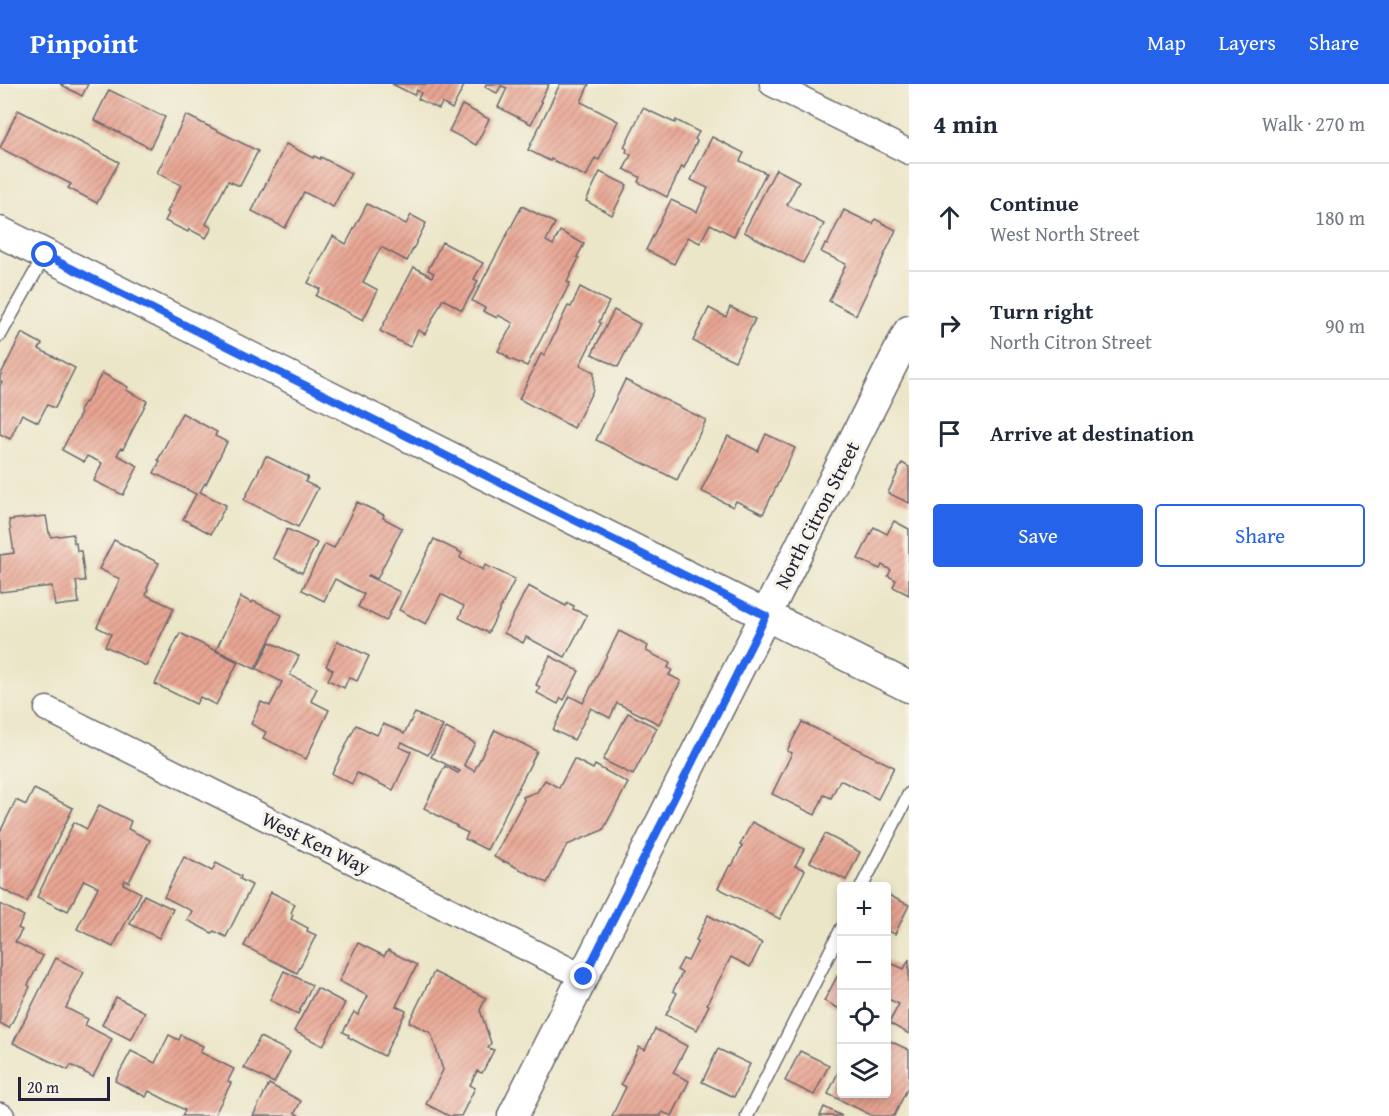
<!DOCTYPE html>
<meta charset="utf-8">
<style>
body{margin:0;font-family:"Gentium Book Plus",serif;background:#f2f2f3;color:#1f2937}
.controls{position:absolute;right:18px;bottom:18px;display:grid;overflow:hidden;border-radius:6px;box-shadow:0 3px 9px #0003}
.controls button{width:54px;height:54px;display:grid;place-items:center;padding:0;border:0;border-bottom:2px solid #e0e1e3;background:#fff;color:#1f2937;font:30px sans-serif}
.scale{position:absolute;left:18px;bottom:15px;width:92px;box-sizing:border-box;padding-left:6px;border:3px solid #22223b;border-top:0;font-size:16px;line-height:21px;white-space:nowrap;color:#22223b;-webkit-text-stroke:4px #f7f3e8;paint-order:stroke}
.stop{position:absolute;width:18px;height:18px;margin:-14px;border:4px solid #2563eb;border-radius:50%;background:#fff}
.stop.end{background:#2563eb;border-color:#fff;box-shadow:0 2px 6px #0008}
.list{margin:0;padding:0;list-style:none}
h2{display:flex;justify-content:space-between;align-items:center;height:78px;margin:0;padding:0 24px;font-size:26px}
h2 small{font-size:20px;font-weight:400;color:#747a83}
.list li{display:grid;grid-template-columns:39px 1fr auto;gap:18px;align-items:center;box-sizing:border-box;height:108px;padding:0 24px;border-top:2px solid #e0e1e3}
.list b{display:block;font-size:22px;white-space:nowrap}
.list p{margin:0;font-size:20px;white-space:nowrap;color:#747a83}
.list em{font-size:20px;font-style:normal;color:#747a83}
.actions{display:flex;gap:12px;padding:18px 24px}
.actions a{flex:1;padding:14px 0;border:2px solid #2563eb;border-radius:6px;text-align:center;font-size:21px;color:#2563eb}
.actions .main{background:#2563eb;color:#fff}
.icon{flex:none;width:33px;height:33px;fill:none;stroke:currentColor;stroke-width:2;stroke-linecap:round;stroke-linejoin:round}
.map{position:relative;flex:none;width:909px;height:1032px;overflow:hidden}
header{display:flex;align-items:center;gap:36px;box-sizing:border-box;height:84px;padding:0 30px;background:#2563eb;color:#fff}
header strong{font-size:28px}
nav{display:flex;gap:33px;margin-inline-start:auto;font-size:21px}
main{display:flex}
aside{flex:1;background:#fff}
.map>svg:first-child{display:block}
</style>
<header>
<strong>Pinpoint</strong>
<nav><a>Map</a><a>Layers</a><a>Share</a></nav>
</header>
<main>
<div class="map">
<svg width="909" height="1032" viewBox="0 0 909 1032">
<defs>
<pattern id="building-hatch" width="6" height="6" patternUnits="userSpaceOnUse" patternTransform="scale(1.5)"><rect width="6" height="6" fill="#e9a593"/><path d="M-1 1l2-2M0 6l6-6M5 7l2-2" fill="none" stroke="#bc8679"/></pattern>
</defs>
<rect width="100%" height="100%" fill="#f7f3e8"/>
<filter id="ink" filterUnits="userSpaceOnUse"><feTurbulence type="fractalNoise" baseFrequency=".0167" numOctaves="2"/><feDisplacementMap in="SourceGraphic" scale="12" xChannelSelector="R" yChannelSelector="G"/><feConvolveMatrix kernelMatrix="1 2 1 2 8 2 1 2 1" color-interpolation-filters="sRGB"/></filter>
<filter id="wash" filterUnits="userSpaceOnUse"><feTurbulence type="fractalNoise" baseFrequency=".008" numOctaves="4" result="noise"/><feDisplacementMap in="SourceGraphic" scale="24" xChannelSelector="R" yChannelSelector="G"/><feGaussianBlur stdDeviation="1.35" result="paint"/><feColorMatrix in="noise" values="0 0 0 0 0 0 0 0 0 0 0 0 0 0 0 0 0 1.4 0 .05"/><feComposite in="paint" operator="in"/></filter>
<g filter="url(#wash)">
<rect width="100%" height="100%" fill="#ece6c9"/>
<g id="blocks">
<g fill="url(#building-hatch)">
<path d="M60 0H88L82 12Z"/>
<path d="M392 0H465L452 25 442 19 439 25 418 15 421 9 417 6 414 11Z"/>
<path d="M486 0H549L540 17 542 18 531 40 498 23 507 4 501 2 497 9 485 3Z"/>
<path d="M560 0H589L581 18 618 37 599 76 595 74 586 93 551 75 550 77 528 66Z"/>
<path d="M109 6 165 33 150 64 94 36Z"/>
<path d="M462 21 489 35 476 61 449 47Z"/>
<path d="M643 24 675 39 676 36 699 48 695 55 697 57 684 84 682 82 667 113 638 98 640 93 624 85 631 71 626 68 627 65 624 63Z"/>
<path d="M18 26 119 78 97 119 68 104 71 100 0 64Z"/>
<path d="M186 31 258 67 240 102 228 97 206 140 212 144 206 154 189 145 188 148 165 137 169 129 167 128 181 101 157 89Z"/>
<path d="M712 53 744 69 740 77 766 89 734 152 710 140 700 159 688 153 674 180 646 166 671 116 697 128 708 104 691 96Z"/>
<path d="M286 60 313 74 314 72 320 75 321 73 351 89 333 123 304 108 285 144 252 127Z"/>
<path d="M776 85 799 97 787 121 824 140 803 179 744 148Z"/>
<path d="M600 88 627 101 612 131 586 117Z"/>
<path d="M367 120 406 140 411 131 426 139 407 177 381 163 363 198 378 206 363 236 316 212 320 205 308 199 333 152 346 160Z"/>
<path d="M522 122 555 139 546 157 553 161 560 147 584 160 577 173 579 174 567 198 570 199 527 282 507 274 508 273 498 267 513 239 498 231 497 234 483 227 485 224 472 217Z"/>
<path d="M844 126 873 140 875 135 896 146 856 231 829 217 846 180 821 168 825 160 827 161Z"/>
<path d="M442 158 483 179 474 195 478 197 462 226 443 215 425 250 418 246 410 263 380 247 414 183 432 193 434 189 428 186Z"/>
<path d="M580 203 609 218 599 238 601 239 580 281 594 288 593 306 574 344 519 315 541 270 544 271 568 222 571 223Z"/>
<path d="M730 223 755 235 735 277 693 257 709 224 726 233Z"/>
<path d="M614 226 640 240 618 283 592 270Z"/>
<path d="M22 249 42 260 39 265 75 284 55 324 47 321 38 338 22 330 10 355 0 350V301L2 298 0 297V292Z"/>
<path d="M102 289 128 303 126 306 147 317 123 365 121 364 117 371 138 382 123 411 94 397 102 379 87 372 84 378 62 366 81 329 79 327 84 318 86 319Z"/>
<path d="M625 296 706 336 677 396 596 356Z"/>
<path d="M182 329 217 348 215 352 227 358 206 400 205 399 200 408 226 421 211 450 183 435 196 410 154 389 160 377 158 376Z"/>
<path d="M766 350 795 364 763 430 736 417 733 423 701 407 728 352 758 367Z"/>
<path d="M266 372 308 393 305 398 318 404 298 443 244 416Z"/>
<path d="M902 379 909 383V419L888 409Z"/>
<path d="M357 418 384 431 383 434 402 444 377 495 369 491 368 492 400 508 386 537 358 523 364 510 335 495 324 517 302 506 325 460 334 464Z"/>
<path d="M46 432 49 449H50L51 453 73 450 74 459H76L77 467H81L85 497H76L79 519 55 522 52 502 0 508V471L14 469 9 436Z"/>
<path d="M894 437 909 445V511L893 503 896 496 888 492 891 486 882 481 880 485 858 475 874 443 887 450Z"/>
<path d="M287 445 317 459 302 489 273 474Z"/>
<path d="M434 455 462 469 460 474 483 486 485 481 515 495 488 549 459 534 464 522 441 510 426 540 399 526Z"/>
<path d="M114 456 159 479 147 504 148 505 146 511 174 524 146 582 105 562 111 550 97 543 120 495 99 485Z"/>
<path d="M528 502 566 522 568 519 574 522 573 525 587 531 565 573 526 553 523 559 504 549Z"/>
<path d="M241 513 252 519 253 517 282 531 255 585 216 566Z"/>
<path d="M619 547 648 562 646 567 670 579 668 584 672 586 669 591 681 597 659 640 617 619 610 634 591 624 574 656 553 646 570 612 583 619Z"/>
<path d="M180 549 238 578 216 621 200 613 196 620 155 600Z"/>
<path d="M338 557 369 572 357 597 349 593 344 604 328 596 333 586 326 582Z"/>
<path d="M270 558 299 572 290 591 317 604 311 617 329 626 306 675 263 654 266 648 251 640 261 618 270 622 282 598 257 585Z"/>
<path d="M550 572 579 587 564 616 561 614 558 620 537 609 540 603 536 601Z"/>
<path d="M415 629 443 642 428 671 402 658 399 663 411 668 393 706 357 689 352 700 332 690 356 641 377 651 383 640 400 647 404 650Z"/>
<path d="M628 629 657 644 633 691 603 676Z"/>
<path d="M802 638 894 683 878 715 840 696 831 714 824 711 815 731 772 710 792 669 787 667Z"/>
<path d="M446 644 475 659 464 681 474 687 495 646 537 667 487 766 465 755 468 749 456 743 457 742 424 724 445 682 458 689 460 687 431 673Z"/>
<path d="M574 675 593 685 595 681 628 699 603 746 567 761 547 799 504 777V778L494 773 524 716 523 713 537 708 545 696 559 704Z"/>
<path d="M34 705 73 724 27 818 0 804V748L16 716 26 721Z"/>
<path d="M99 721 131 737 128 745 150 756 129 798 125 796 123 800 141 809 113 863 77 845 98 803 84 796 68 827 62 824V825L37 813 74 738 87 745Z"/>
<path d="M752 738 804 765 795 782 805 786 780 835 718 804 730 781 732 782 742 762 740 761Z"/>
<path d="M825 750 860 768 846 796 810 778Z"/>
<path d="M184 773 212 787 216 779 241 792 240 795 252 801 226 853 214 847 212 849 187 836 192 827 164 813Z"/>
<path d="M271 808 295 820 291 829 293 831 291 835 308 844 307 847 316 851 297 889 244 862Z"/>
<path d="M886 810 909 821 895 850 886 846Z"/>
<path d="M144 811 173 825 159 854 130 840Z"/>
<path d="M0 820 24 832 18 844 22 846 15 858 43 872 28 901 30 903 9 944 0 939Z"/>
<path d="M708 831 739 848 740 847 762 859 750 883 731 873 707 920 709 921 697 946 666 931 677 909 673 907 682 889 677 886 683 875 688 877 698 857 696 856Z"/>
<path d="M358 859 384 872 388 866 417 881 396 922 406 927 384 972 348 953 349 951 343 948 354 928 358 931 368 912 339 897Z"/>
<path d="M56 874 84 888 66 924 88 935 85 941 112 955 93 993 71 981 68 986 13 959Z"/>
<path d="M909 875V950L889 939 899 920 886 914V877L904 885Z"/>
<path d="M284 887 312 901 298 930 270 916Z"/>
<path d="M434 888 486 914 480 926 491 959 488 964 494 966 482 989 477 987 470 1001 475 1004 461 1032H449L426 1020 443 986 431 949 409 938Z"/>
<path d="M839 889 842 890V926L824 917Z"/>
<path d="M317 904 345 919 323 962 294 947Z"/>
<path d="M116 913 145 928 131 956 102 941Z"/>
<path d="M655 945 687 962 673 989 689 997 672 1032 662 1028 661 1032H612L626 1003 621 1000 639 963 645 966Z"/>
<path d="M169 951 179 956 181 951 203 962 200 968 234 985 228 997 231 999 214 1032H182L185 1026 149 1007 146 1013 115 997 131 967 155 979Z"/>
<path d="M260 953 290 968 274 999 244 984Z"/>
<path d="M886 955 909 966V1001L894 1032H873L828 1010 842 980V1010H886Z"/>
<path d="M718 965 750 980 734 1013 702 998Z"/>
<path d="M800 967 829 981 814 1011 785 997Z"/>
<path d="M269 1000 301 1017 295 1029 300 1032H253Z"/>
<path d="M824 1023 842 1032H820Z"/>
</g>
</g>
</g>
<g filter="url(#ink)">
<use href="#blocks" fill-opacity="0" stroke="#69676d" stroke-width="1.5"/>
<g fill="none" stroke-linecap="round" stroke-linejoin="round">
<g stroke="#69676d" stroke-width="15">
<g id="service">
<path d="M0 251 45 171"/>
<path d="M862 802 909 710"/>
<path d="M747 1032 842 844"/>
</g>
</g>
<g stroke="#69676d" stroke-width="27">
<g id="minor">
<path d="M772 0 909 68"/>
<path d="M47 625 584 893"/>
<path d="M0 1031 2 1032"/>
</g>
</g>
<g stroke="#69676d" stroke-width="33">
<g id="tertiary">
<path d="M0 148 909 603"/>
<path d="M513 1032 909 247"/>
</g>
</g>
<use href="#service" stroke="#fff" stroke-width="12"/>
<use href="#minor" stroke="#fff" stroke-width="24"/>
<use href="#tertiary" stroke="#fff" stroke-width="30"/>
</g>
</g>
<g fill="none" stroke-linecap="round" stroke-linejoin="round" filter="url(#ink)">
<path stroke="#2563eb" stroke-width="8" d="M45 171 766 532 584 893"/>
</g>
<g text-anchor="middle" stroke-width="6" stroke-linejoin="round" paint-order="stroke">
<g font-size="20" fill="#22223b" stroke="#f7f3e8">
<text transform="translate(817 431) rotate(-63)" y="7">North Citron Street</text>
<text transform="translate(316 759) rotate(26)" y="7">West Ken Way</text>
</g>
</g>
</svg>
<div class="controls">
<button>+</button>
<button>−</button>
<button><svg class="icon" aria-label="locate" viewBox="0 0 24 24"><circle cx="12" cy="12" r="6"/><path d="M12 2v4M12 18v4M2 12h4M18 12h4"/></svg></button>
<button><svg class="icon" aria-label="layers" viewBox="0 0 24 24"><path d="M12 4l9 5-9 5-9-5zM3 14l9 5 9-5"/></svg></button>
</div>
<div class="scale">20 m</div>
<div class="stop" style="left:45px;top:171px"></div>
<div class="stop end" style="left:584px;top:893px"></div>
</div>
<aside>
<h2>4 min<small>Walk · 270 m</small></h2>
<ul class="list">
<li><svg class="icon" aria-label="ahead" viewBox="0 0 24 24"><path d="M12 20V5M6 11l6-6 6 6"/></svg><div><b>Continue</b><p>West North Street</p></div><em>180 m</em></li>
<li><svg class="icon" aria-label="right" viewBox="0 0 24 24"><path d="M7 20v-9h11M14 6l5 5-5 5"/></svg><div><b>Turn right</b><p>North Citron Street</p></div><em>90 m</em></li>
<li><svg class="icon" aria-label="arrive" viewBox="0 0 24 24"><path d="M6 21V4h12l-3 4 3 4H6"/></svg><div><b>Arrive at destination</b></div></li>
</ul>
<div class="actions"><a class="main">Save</a><a>Share</a></div>
</aside>
</main>
